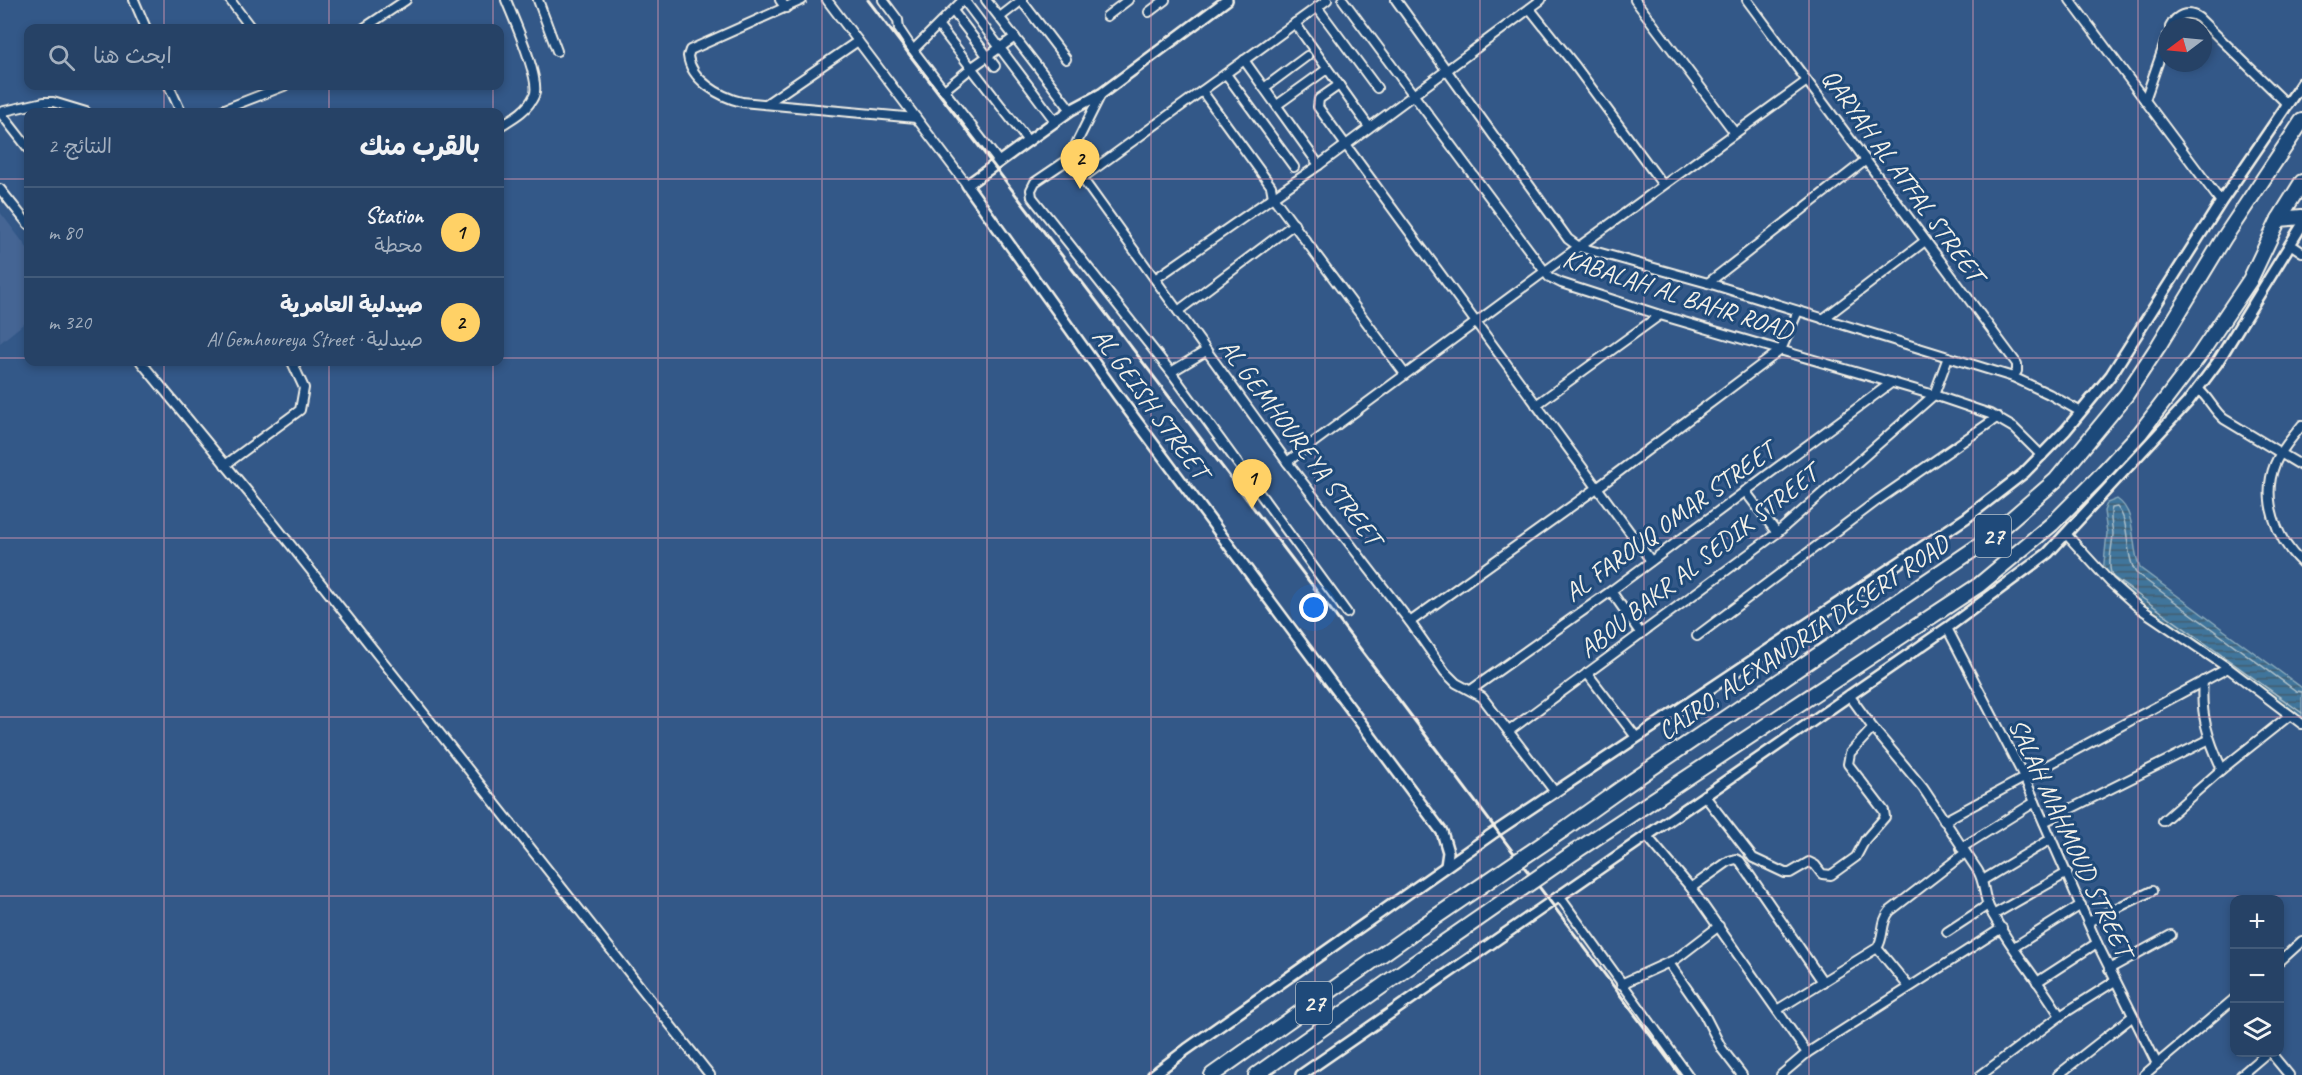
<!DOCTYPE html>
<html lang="ar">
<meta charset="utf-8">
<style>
body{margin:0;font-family:Caveat,"Playpen Sans Arabic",sans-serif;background:#324d6f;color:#f1f3f6;direction:rtl}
.controls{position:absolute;right:18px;bottom:18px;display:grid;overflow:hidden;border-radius:12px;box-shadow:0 3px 9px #0003}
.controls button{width:54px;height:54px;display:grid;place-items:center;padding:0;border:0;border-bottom:2px solid #425b7a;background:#264266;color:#f1f3f6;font:30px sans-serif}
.compass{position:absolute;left:2158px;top:18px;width:54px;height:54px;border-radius:50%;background:#264266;box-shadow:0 3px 9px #0003;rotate:254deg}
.you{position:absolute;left:1314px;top:608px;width:21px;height:21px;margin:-15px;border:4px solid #fff;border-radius:50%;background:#1a73e8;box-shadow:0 0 0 9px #1a73e833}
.badge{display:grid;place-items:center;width:39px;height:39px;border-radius:50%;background:#ffd166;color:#111;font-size:20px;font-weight:700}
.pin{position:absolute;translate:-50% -50px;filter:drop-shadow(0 2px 3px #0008)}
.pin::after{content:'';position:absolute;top:32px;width:21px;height:18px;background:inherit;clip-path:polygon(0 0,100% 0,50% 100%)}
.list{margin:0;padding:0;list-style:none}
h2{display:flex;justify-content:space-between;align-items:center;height:78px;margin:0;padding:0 24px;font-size:26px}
h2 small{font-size:20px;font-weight:400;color:#a4b0bf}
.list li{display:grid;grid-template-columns:39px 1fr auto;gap:18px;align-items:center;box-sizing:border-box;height:90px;padding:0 24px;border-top:2px solid #425b7a}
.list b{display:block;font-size:22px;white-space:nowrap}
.list p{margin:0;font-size:20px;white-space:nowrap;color:#a4b0bf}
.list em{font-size:20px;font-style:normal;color:#a4b0bf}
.icon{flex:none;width:33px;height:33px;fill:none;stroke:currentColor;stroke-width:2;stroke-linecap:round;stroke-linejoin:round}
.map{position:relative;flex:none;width:2302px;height:1075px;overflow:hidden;direction:ltr}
.search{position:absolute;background:#264266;box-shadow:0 3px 9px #0003;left:24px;top:24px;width:480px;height:66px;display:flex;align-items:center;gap:15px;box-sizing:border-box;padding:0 21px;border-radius:12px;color:#a4b0bf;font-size:22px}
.panel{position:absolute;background:#264266;box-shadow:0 3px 9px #0003;left:24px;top:108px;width:480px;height:258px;border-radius:12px;direction:rtl}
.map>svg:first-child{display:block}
</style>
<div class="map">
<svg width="2302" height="1075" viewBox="0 0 2302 1075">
<defs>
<pattern id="water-rules" width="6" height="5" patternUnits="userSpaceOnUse" patternTransform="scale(1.5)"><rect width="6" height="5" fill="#3f759b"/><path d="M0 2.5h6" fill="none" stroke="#445e70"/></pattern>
</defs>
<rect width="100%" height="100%" fill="#335888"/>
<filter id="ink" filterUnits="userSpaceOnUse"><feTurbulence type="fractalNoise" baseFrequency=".0167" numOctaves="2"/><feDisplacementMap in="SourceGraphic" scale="12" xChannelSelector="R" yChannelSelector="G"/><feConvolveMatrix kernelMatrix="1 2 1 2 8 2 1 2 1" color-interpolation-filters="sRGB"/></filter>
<g filter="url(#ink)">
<path fill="#456594" d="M0 212 28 249V320L0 343Z"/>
<path fill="url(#water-rules)" stroke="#87a7ba" stroke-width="1.5" d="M2117 499C2138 513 2130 547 2140 568L2302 688V720L2109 581 2103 573 2107 533 2104 511 2107 503Z"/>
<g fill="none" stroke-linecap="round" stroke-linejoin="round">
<path stroke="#acbfc9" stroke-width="1.5" d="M2302 692 2296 691 2136 573C2124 554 2131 522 2117 507L2112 508C2109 516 2112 524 2113 533 2113 545 2106 567 2113 577L2302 713"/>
<g stroke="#f4f1e8" stroke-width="12">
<g id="minor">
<path d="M134 0 146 28"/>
<path d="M230 0 251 28"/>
<path d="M538 0 557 51"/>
<path d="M780 0 786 8"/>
<path d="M802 0 690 50 688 56C691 80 720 97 742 102L916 118"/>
<path d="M827 0 967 185"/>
<path d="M883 0 898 20 899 29 913 50 999 162"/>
<path d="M964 0 1055 121"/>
<path d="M986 0 1071 110"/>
<path d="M1021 0 1066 59"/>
<path d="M1343 0 1549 277 1561 283 1660 315 1934 395 1990 414 2014 428 2042 456"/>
<path d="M1396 0 1568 239 1579 247 1708 283 2013 377 2049 394 2081 412"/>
<path d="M1635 0 1735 133"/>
<path d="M1747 0 2017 364V371L2013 377"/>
<path d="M2070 0 2221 202"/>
<path d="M1317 7 1377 88"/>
<path d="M1530 9 1576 67 1663 185"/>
<path d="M953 11 995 66"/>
<path d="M1149 12 1165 0"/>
<path d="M1107 16 1128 0"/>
<path d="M1000 17 1022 0"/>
<path d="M1295 23 1369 127"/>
<path d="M939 26 1028 141"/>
<path d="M2170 27C2176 15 2187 10 2199 18L2287 104"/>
<path d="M364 28 406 0"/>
<path d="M913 50 963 0"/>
<path d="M1244 60 1319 165"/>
<path d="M1226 74 1294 167"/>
<path d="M1339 85 1319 99 1318 107 1651 561"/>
<path d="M169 86 181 112"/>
<path d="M1264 88 1307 56"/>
<path d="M943 91 971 68 1015 37"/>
<path d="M1202 91 1271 186 1273 197 1405 374"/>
<path d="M1101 94 1073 150 1074 167 1287 462 1410 622 1445 672 1456 683 1482 697 1555 792"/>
<path d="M2145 100 2167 37"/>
<path d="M766 104 858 41"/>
<path d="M1277 105 1327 69"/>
<path d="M0 112 44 102H53L86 112"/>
<path d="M0 112 28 148"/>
<path d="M217 112 284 86"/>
<path d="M500 126C513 118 527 111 534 96 542 81 513 18 506 0"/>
<path d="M1072 157 1035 182 1031 190 1032 197 1171 372 1347 613"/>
<path d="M1082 178 1327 0"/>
<path d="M0 189 28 224"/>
<path d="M2290 244 2302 252"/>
<path d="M1155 279 1319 165 1541 0"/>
<path d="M1708 283 1866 160"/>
<path d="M1178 311 1294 224"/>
<path d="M1823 319 1925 241"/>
<path d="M141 362 271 520 710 1075"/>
<path d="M1171 372 1206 351"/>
<path d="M2198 389C2209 398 2213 410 2224 419L2302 466"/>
<path d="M1536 405 1660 315"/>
<path d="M2302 425C2293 437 2281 449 2275 464 2261 499 2276 539 2302 563"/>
<path d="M1287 462 1544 272 1807 81"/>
<path d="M225 465 300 410 304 388 292 362"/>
<path d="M1745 491 1777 533"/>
<path d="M2066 534 2110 582 2138 607 2228 668 2302 724"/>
<path d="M1611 591 1641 634"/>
<path d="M1410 622 1597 488 1781 350 1798 311"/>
<path d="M1947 628 2024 777 2097 943 2157 1064"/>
<path d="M1697 636 1878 500 1998 417"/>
<path d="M1587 673 1636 737"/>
<path d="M2203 681C2200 714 2208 739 2222 769"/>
<path d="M1471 690 1611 591 1891 383"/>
<path d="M1849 695 1873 728 1923 788 1978 871C1985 883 1983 895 1989 907 2008 946 2038 979 2060 1016"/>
<path d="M1509 731 1777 533 1934 395 1948 357"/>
<path d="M1704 795 1753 858 1785 873H1790L1809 862 1815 865 1822 874 1831 875 1856 857 1865 840 1885 817 1884 811 1848 764 1850 753 1873 728"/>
<path d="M1944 821 2228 668"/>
<path d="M2163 821 2222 769 2290 715"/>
<path d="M2044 822 2208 740"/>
<path d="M1646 835 1691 888 1807 1053"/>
<path d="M1961 848 2035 802"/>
<path d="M1983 880 2051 839"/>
<path d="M1691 888 1729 861 1736 859 1740 861 1823 982"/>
<path d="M1559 896 1688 1075"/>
<path d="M1993 915 2067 873"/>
<path d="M2088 922 2152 891"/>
<path d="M1947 932 1988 905"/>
<path d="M2014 947 2081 905"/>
<path d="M1877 948 1909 987"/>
<path d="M2280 961 2302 941"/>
<path d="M1669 963 1703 1012 1722 1049 1742 1075"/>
<path d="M2109 969 2171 935"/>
<path d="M2037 982 2097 943"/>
<path d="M1621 984 1676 959 1719 926"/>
<path d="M1777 1010 1877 948C1885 937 1880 922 1890 911L1965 853"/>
<path d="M2270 1052 2289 1075"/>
<path d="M1781 1075 1807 1053 2002 928"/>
<path d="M1981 1075 2060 1016 2115 981"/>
<path d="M2058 1075 2133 1016"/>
<path d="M2144 1075 2234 999"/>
<path d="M2241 1075 2268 1052"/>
</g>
</g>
<g stroke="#f4f1e8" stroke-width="14">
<g id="tertiary">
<path d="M1227 0 1101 94 1071 110 967 185 1118 396 1442 832 1448 852 1446 866"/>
<path d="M1153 1075 1187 1049 1492 834 1966 518 2024 473 2066 430 2111 375 2221 202 2302 83"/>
<path d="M1301 1075 1947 628 2048 553 2187 403 2217 363 2302 225"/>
</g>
</g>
<g stroke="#f4f1e8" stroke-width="18">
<g id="motorway">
<path d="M2279 219 2302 217"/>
<path d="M1563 830 1622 788 1986 541 2056 480 2126 395 2159 345 2224 238 2302 121"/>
<path d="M1576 851 1979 585 2052 524 2097 479 2140 433 2198 357 2250 280 2279 219 2302 182"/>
<path d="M1212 1075 1415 931"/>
<path d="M1256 1075 1429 953"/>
</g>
</g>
<use href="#minor" stroke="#1f4a7a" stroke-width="8"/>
<use href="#tertiary" stroke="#1f4a7a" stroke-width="9"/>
<use href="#motorway" stroke="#1f4a7a" stroke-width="14"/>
<path stroke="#f4f1e8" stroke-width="3" d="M868 0 1403 705 1680 1075"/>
<g stroke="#f4f1e8" stroke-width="18" stroke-linecap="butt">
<g id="motorway-bridge">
<path d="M1415 931 1563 830"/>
<path d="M1429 953 1576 851"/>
</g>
</g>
<use href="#motorway-bridge" stroke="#1f4a7a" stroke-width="14"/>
</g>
</g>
<path fill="none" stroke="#e09ab0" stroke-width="1.5" stroke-opacity="0.55" d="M164 0V28M329 0V28M493 0V28M658 0V1075M822 0V1075M987 0V1075M1151 0V1075M1315 0V1075M1480 0V1075M1644 0V1075M1809 0V1075M1973 0V1075M2138 0V1075M164 86V112M329 86V112M493 86V112M0 179H28M500 179H2302M0 358H28M500 358H2302M164 362V1075M329 362V1075M493 362V1075M0 538H2302M0 717H2302M0 896H2302"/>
<g text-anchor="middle" stroke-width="6" stroke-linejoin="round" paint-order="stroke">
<g fill="#1f4a7a" stroke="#b4bfc7" stroke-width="1.5">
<rect x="1975" y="515" width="36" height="42" rx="4.5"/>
<rect x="1296" y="982" width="36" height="42" rx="4.5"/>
</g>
<g font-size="24" font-weight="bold" fill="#f4f1e8">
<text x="1993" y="544">27</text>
<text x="1314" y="1011">27</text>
</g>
<g font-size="26" fill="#f4f1e8" stroke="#1f4a7a">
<text transform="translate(1903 175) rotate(54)" y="9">QARYAH AL ATFAL STREET</text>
<text transform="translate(1678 294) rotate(18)" y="9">KABALAH AL BAHR ROAD</text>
<text transform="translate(1151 403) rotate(54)" y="9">AL GEISH STREET</text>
<text transform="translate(1301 442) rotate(53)" y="9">AL GEMHOUREYA STREET</text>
<text transform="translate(1669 521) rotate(-36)" y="9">AL FAROUQ OMAR STREET</text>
<text transform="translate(1698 561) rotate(-38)" y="9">ABOU BAKR AL SEDIK STREET</text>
<text transform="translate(1803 637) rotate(-34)" y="9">CAIRO, ALEXANDRIA DESERT ROAD</text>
<text transform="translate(2071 837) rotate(65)" y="9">SALAH MAHMOUD STREET</text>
</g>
</g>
</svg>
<div class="controls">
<button>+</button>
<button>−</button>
<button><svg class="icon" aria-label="layers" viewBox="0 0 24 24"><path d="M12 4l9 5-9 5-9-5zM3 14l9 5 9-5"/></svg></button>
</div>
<svg class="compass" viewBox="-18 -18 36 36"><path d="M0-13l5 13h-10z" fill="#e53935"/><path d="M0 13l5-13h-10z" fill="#a4b0bf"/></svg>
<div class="you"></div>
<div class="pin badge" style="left:1252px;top:509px">1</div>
<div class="pin badge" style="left:1080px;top:189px">2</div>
<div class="search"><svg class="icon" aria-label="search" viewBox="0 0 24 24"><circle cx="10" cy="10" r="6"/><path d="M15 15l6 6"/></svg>ابحث هنا</div>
<section class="panel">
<h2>بالقرب منك<small>النتائج: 2</small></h2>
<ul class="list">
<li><span class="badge">1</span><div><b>Station</b><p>محطة</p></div><em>80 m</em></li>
<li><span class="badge">2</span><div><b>صيدلية العامرية</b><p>صيدلية · Al Gemhoureya Street</p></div><em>320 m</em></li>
</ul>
</section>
</div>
